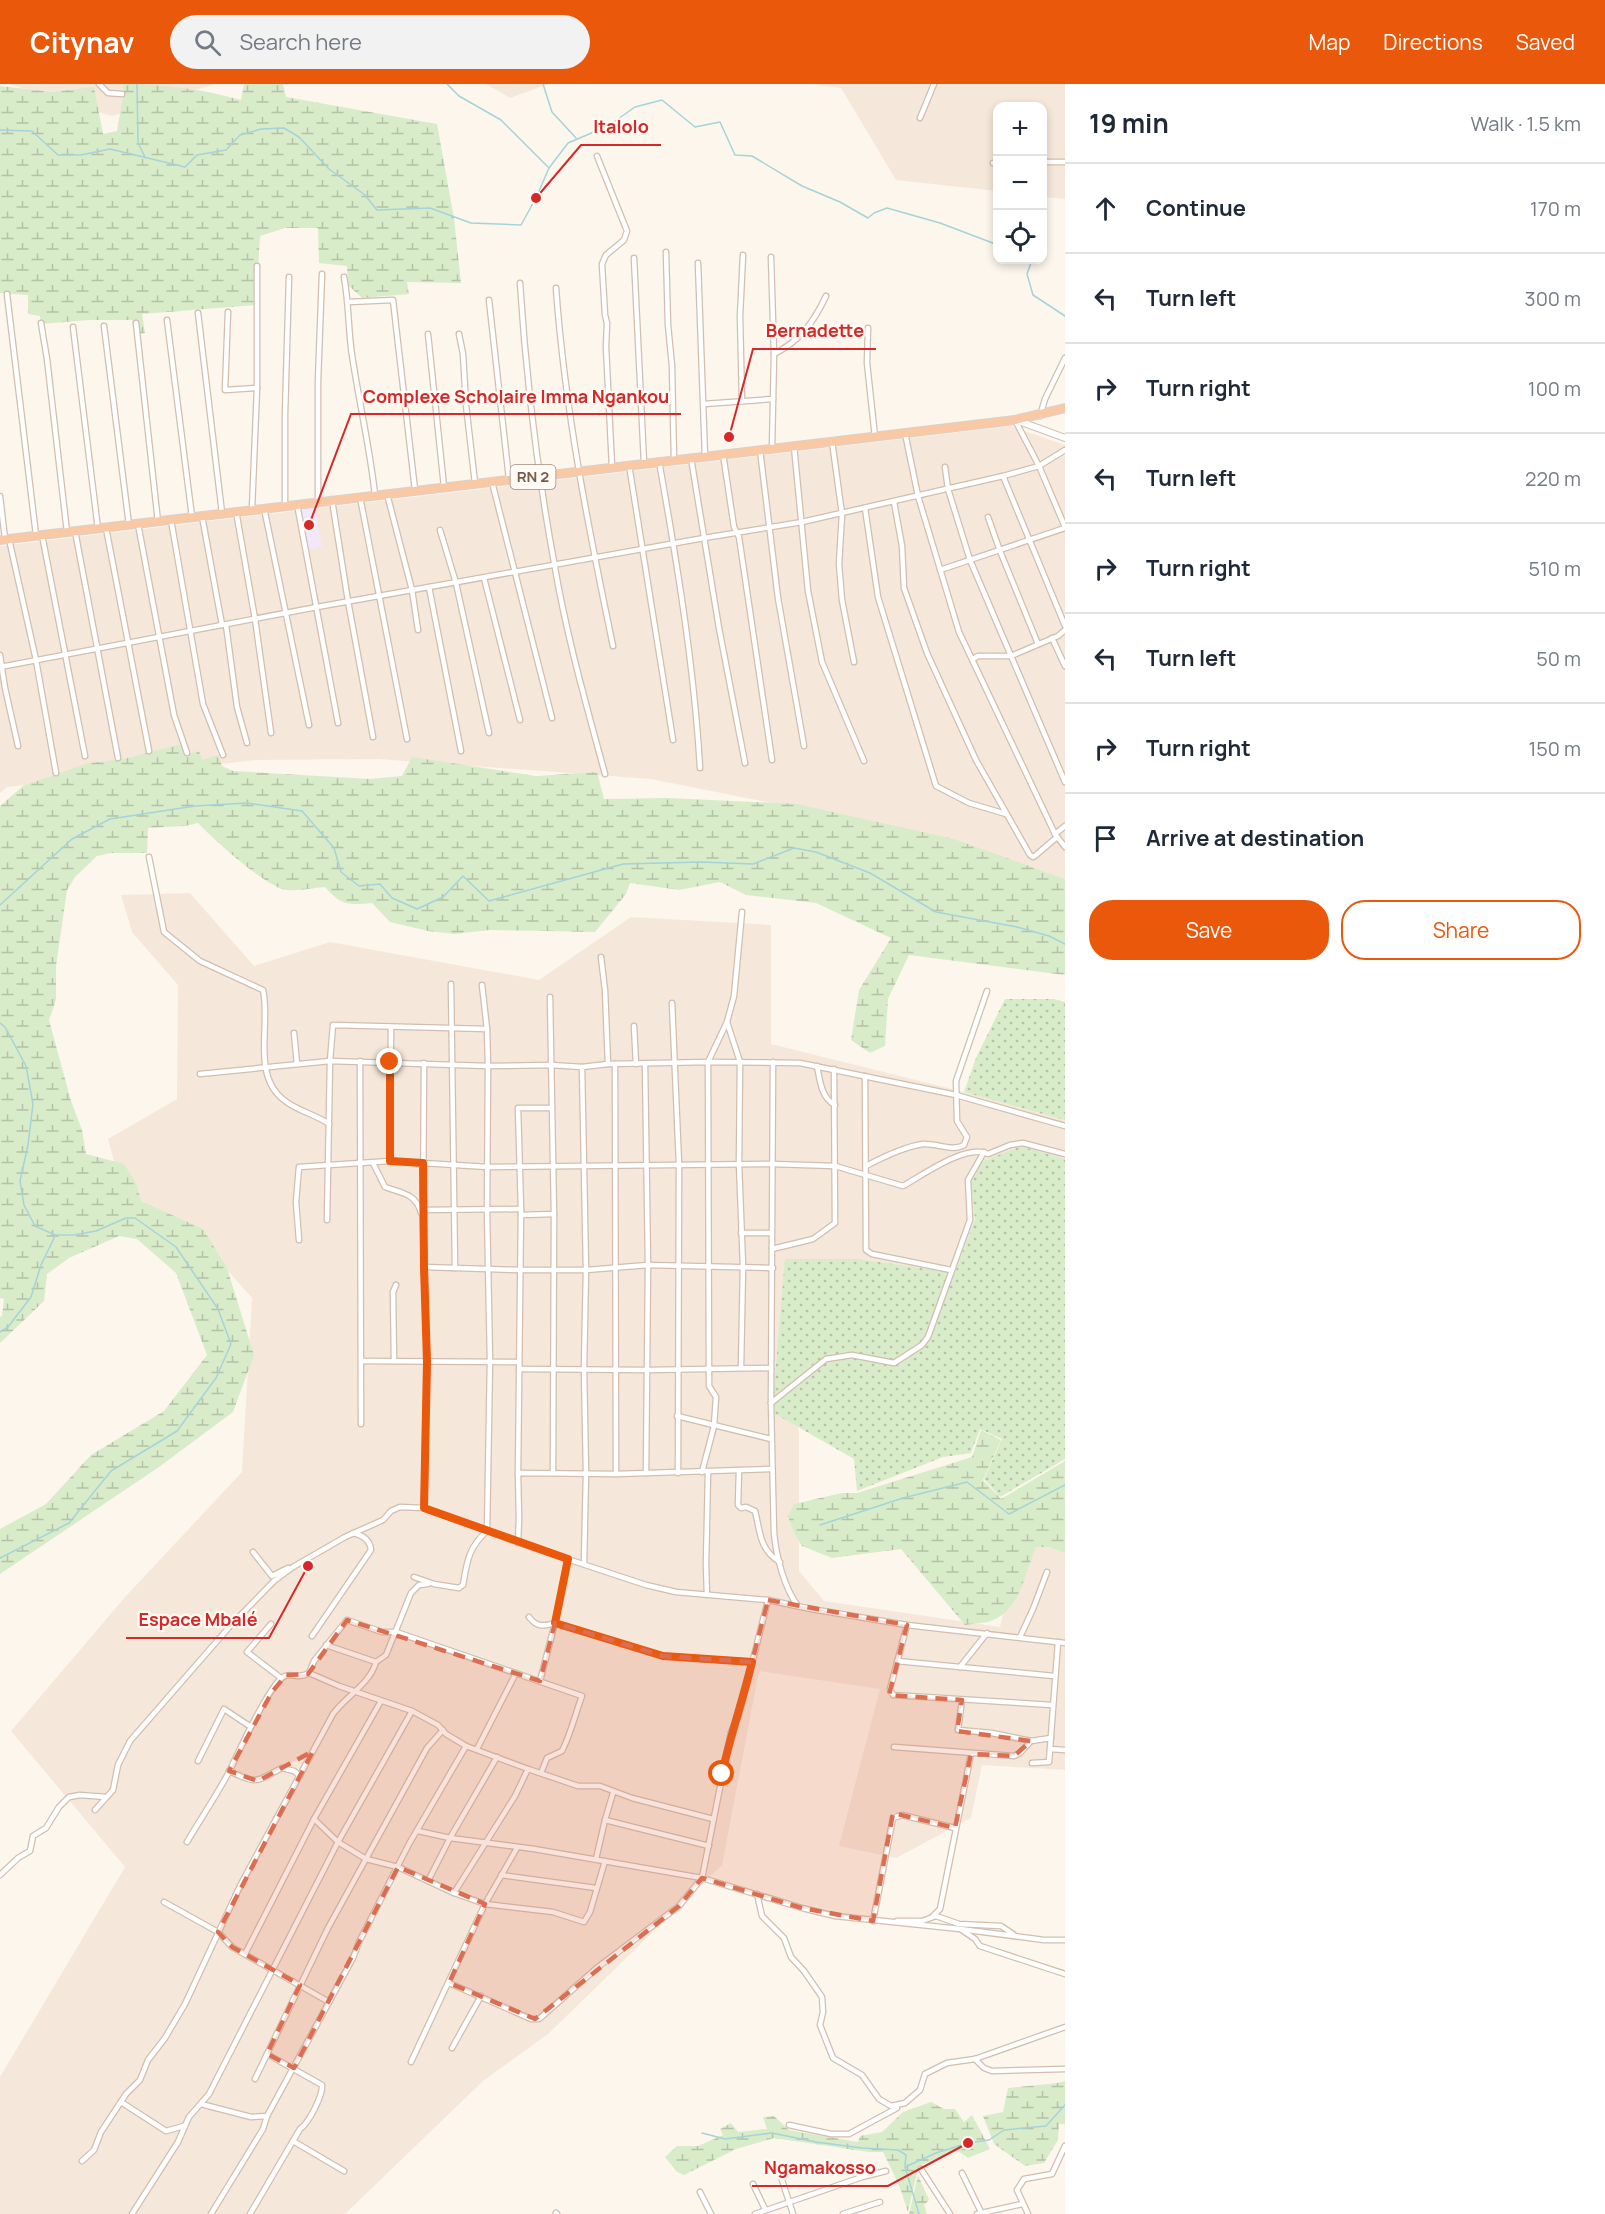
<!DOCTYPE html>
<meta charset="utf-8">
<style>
body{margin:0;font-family:Manrope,sans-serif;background:#f2f2f3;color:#1f2937}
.controls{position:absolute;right:18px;top:18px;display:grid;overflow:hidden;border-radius:12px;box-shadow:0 3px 9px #0003}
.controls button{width:54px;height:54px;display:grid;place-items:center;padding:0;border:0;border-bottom:2px solid #e0e1e3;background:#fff;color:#1f2937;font:30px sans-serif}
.stop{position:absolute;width:18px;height:18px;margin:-14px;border:4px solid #ea580c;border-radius:50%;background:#fff}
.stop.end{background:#ea580c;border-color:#fff;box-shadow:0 2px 6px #0008}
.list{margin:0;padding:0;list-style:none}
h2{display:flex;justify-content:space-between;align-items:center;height:78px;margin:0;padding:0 24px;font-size:26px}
h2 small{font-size:20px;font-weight:400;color:#747a83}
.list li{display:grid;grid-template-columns:39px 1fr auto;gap:18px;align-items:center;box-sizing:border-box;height:90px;padding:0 24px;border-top:2px solid #e0e1e3}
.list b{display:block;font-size:22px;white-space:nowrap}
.list em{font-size:20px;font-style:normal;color:#747a83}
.actions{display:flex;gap:12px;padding:18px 24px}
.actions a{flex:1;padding:14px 0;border:2px solid #ea580c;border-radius:24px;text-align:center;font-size:21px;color:#ea580c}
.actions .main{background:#ea580c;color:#fff}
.icon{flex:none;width:33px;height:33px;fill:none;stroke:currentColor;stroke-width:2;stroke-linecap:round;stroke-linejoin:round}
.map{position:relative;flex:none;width:1065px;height:2130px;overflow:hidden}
header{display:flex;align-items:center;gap:36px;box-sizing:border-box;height:84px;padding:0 30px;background:#ea580c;color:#fff}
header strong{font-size:28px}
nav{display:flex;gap:33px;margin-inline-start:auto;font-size:21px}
.search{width:420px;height:54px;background:#f2f2f3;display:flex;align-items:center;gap:15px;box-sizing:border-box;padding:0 21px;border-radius:33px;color:#747a83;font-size:22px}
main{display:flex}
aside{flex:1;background:#fff}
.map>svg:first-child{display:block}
</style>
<header>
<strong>Citynav</strong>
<div class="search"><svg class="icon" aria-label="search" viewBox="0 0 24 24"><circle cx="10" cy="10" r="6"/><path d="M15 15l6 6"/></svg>Search here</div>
<nav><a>Map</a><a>Directions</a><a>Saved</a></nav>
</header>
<main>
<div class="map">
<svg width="1065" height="2130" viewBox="0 0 1065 2130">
<defs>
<pattern id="grass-dots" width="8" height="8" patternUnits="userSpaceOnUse" patternTransform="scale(1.5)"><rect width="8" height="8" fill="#d8ecc9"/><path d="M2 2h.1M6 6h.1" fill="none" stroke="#b4c2a5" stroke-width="1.8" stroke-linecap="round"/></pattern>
<pattern id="wetland-marsh" width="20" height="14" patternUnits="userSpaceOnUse" patternTransform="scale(1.5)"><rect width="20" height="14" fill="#d8ecc9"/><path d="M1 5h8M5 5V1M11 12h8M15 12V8" fill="none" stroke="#b4c2a5"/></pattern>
</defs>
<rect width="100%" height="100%" fill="#fdf6ec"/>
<g fill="#f5e8da">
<path d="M9 0H215L112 32Z"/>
<path d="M486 0H549L510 14Z"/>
<path d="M812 0H1065V115L1043 113 1042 22H998L997 107 896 96 841 4Z"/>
<path d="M1010 342 1065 361V795L948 754 651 695 378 675 256 676 7 703 0 709V462Z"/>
<path d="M190 809 254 882 330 858 539 896 631 833 771 841V960L964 1008 1065 1036V1076L971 1100 975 1134 955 1190 859 1175 785 1176 787 1287 799 1349V1487L824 1517 1000 1543 1025 1432 1065 1414V1686L982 1681 971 1734 896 1774 839 1762 880 1605 759 1587 722 1781 548 1950 483 1997 345 2130H0V1993L125 1783 11 1647 126 1512 242 1388 252 1214 205 1161 121 1103 108 1055 177 1015 178 901 132 848 121 811Z"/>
</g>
<path fill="#f3e8fa" d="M313 418 322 462 306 467 297 420Z"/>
<g fill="url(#grass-dots)">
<path d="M1005 915H1054L1065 918V1036L964 1008 976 974Z"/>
<path d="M1021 1062 1065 1075V1375L1000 1413 984 1395 1002 1355 980 1345 971 1369 943 1373 857 1407 854 1375 772 1328 785 1175H859L955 1189 975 1135 971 1100 981 1078Z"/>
</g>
<g fill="url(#wetland-marsh)">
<path d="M123 0C164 0 201 5 241 16L244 0H283L286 13 437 40 454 134 461 199 407 198 409 210 362 214 348 201 347 182 319 179 318 144H285L260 152 256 221 142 230 145 249 136 250 132 236H89L41 240 40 232 28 230V211L0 209V2L52 8 94 3 103 50 117 47 124 7Z"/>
<path d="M181 660 185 671 199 667 202 676 218 671 222 682 233 687 370 695 402 692 412 673 536 692 597 688 604 715 668 714 797 720 954 755 1065 795V891L909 871 888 915 885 962 870 969 851 956 859 906 891 854 816 819 746 811 720 798 679 806 630 799 626 810 595 848 489 846 455 850 428 847 390 838 372 819C348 821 342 822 325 803 313 804 299 807 287 806 267 804 213 755 198 739L185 742 148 744 147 769H111L97 772 75 793 67 806 56 882V916L49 936 71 1017 82 1046 86 1070 124 1080 136 1099 141 1117 203 1145 227 1184 254 1271 233 1328 159 1383 0 1490V1445L46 1420 91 1371 164 1327 207 1271 176 1189 137 1155 119 1152 69 1174 47 1190 44 1217 0 1259V1233L2 1232 4 1215 0 1214V722L23 702 88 679 124 675Z"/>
<path d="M981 1346 1001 1356 983 1396 1001 1415 1065 1377V1469L1049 1463H1036C1025 1487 1022 1524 993 1536 986 1540 973 1539 965 1541L901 1465 832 1474 802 1462 794 1449 788 1432 794 1420 842 1409H857L972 1373Z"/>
<path d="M1065 1997V2040H1059L1058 2056 1044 2079 1025 2082 994 2060 983 2032 1003 2028 1008 2004 1057 1999Z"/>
<path d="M931 2018 944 2025H955L964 2038 972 2031 990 2065 968 2074 958 2067 921 2081 917 2089 908 2128 899 2101 883 2068H869L774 2054 736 2065 684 2091 677 2088 665 2073 677 2062H698L723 2051 720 2045 731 2039 738 2048 767 2045 763 2033 774 2032 789 2046 858 2058 860 2052 882 2048 903 2028Z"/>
<path d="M918 2091 929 2116 924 2121 927 2130H909Z"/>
</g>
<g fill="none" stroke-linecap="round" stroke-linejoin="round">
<g stroke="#a5d3da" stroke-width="1.5">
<path d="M137 0 138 59 145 73"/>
<path d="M447 0 459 12 501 36 548 83"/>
<path d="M543 0 552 28 576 54"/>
<path d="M0 46 32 47 58 71H81L110 65 185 83 197 71 226 66 240 51 261 45 284 44 299 53 329 85 365 111 377 126 430 124 471 139 521 141 536 114 549 84 568 59 608 42 635 23 662 16 695 43 720 38 735 71 752 72 802 102 840 118 868 134 874 129 887 124 940 139 998 161"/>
<path d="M1032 176 1027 190 1033 211 1065 232"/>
<path d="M0 821 72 755 110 735 195 722 247 719 302 727 334 764 341 788 359 802 380 800 392 814 417 825 443 813 463 792 489 817 623 780 701 778 753 780 794 764 816 768 870 789 936 828 1017 843 1049 852 1065 860"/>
<path d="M0 939 5 943 26 982 33 1020 28 1061 20 1097 24 1121 35 1142 55 1151H74L96 1147 126 1134H135L176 1163 218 1225 231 1260 216 1294 177 1347 111 1387 69 1439 0 1474"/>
<path d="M0 1248 8 1243 31 1213 41 1181 55 1152"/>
<path d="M820 1441 903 1414 967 1398 1009 1430 1065 1401"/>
<path d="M702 2049 725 2055 772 2049 816 2058 862 2064 898 2066 906 2071 905 2081"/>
<path d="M919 2130 905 2083 936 2069 968 2059 989 2056 1004 2046 1046 2042 1065 2021"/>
</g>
<g stroke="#d1beb0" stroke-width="7">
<g id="minor">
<path d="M99 0 108 9 122 10"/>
<path d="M920 34 934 0"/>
<path d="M597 72 627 147 624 156 606 171 602 180 605 231 607 239 606 263 612 383"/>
<path d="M1042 78H1065"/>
<path d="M993 79H998"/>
<path d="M666 168 668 241 672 282 674 376"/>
<path d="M771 173 774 270 772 365"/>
<path d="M634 174 644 379"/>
<path d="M698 179 705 373"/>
<path d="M344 193C349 219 348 245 352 271 359 318 370 364 375 411"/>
<path d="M520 199C526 292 537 386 554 478 566 550 586 620 605 690"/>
<path d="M556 204C565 327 588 442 613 562"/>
<path d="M7 210 36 451"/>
<path d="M489 216 509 395"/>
<path d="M349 218 393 216 415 406"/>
<path d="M228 228 225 306 257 304"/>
<path d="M198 229 222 429"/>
<path d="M167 236 192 433"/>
<path d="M41 239 47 275 67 448"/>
<path d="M136 239 158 438"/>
<path d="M104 242 129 441"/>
<path d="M73 243 98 445"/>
<path d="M868 244 867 279 875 353"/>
<path d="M428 250 444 403"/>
<path d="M459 250 463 270 466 321 475 399"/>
<path d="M774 270C800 257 814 238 826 212"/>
<path d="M742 316 740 232 743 171"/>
<path d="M704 320 773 315"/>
<path d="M1040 332 1045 315 1065 274"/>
<path d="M1015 336 1039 382 1065 443"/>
<path d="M905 349 918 412 959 548 1055 750 1065 763"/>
<path d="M832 357 842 430 839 480 842 516 854 578"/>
<path d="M794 362 808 507 822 578 864 677"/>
<path d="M760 366 778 514 804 662"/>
<path d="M723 370 734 443 739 453 772 676"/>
<path d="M691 374 719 544 745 679"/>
<path d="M659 377C677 479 694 581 700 684"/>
<path d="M629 381 673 656"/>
<path d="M945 383 948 405 970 476 1065 698"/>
<path d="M1003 392 1065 542"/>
<path d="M492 398 552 634"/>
<path d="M387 410 412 506 418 546"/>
<path d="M0 412 5 455"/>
<path d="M360 413 407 655"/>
<path d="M332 416 348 517 373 653"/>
<path d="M318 418V297L322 190"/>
<path d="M894 418 902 462 904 504 927 569 976 676 1030 771 1033 773 1036 771 1057 753"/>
<path d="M297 420 338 639"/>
<path d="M285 421V330L289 193"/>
<path d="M264 424 309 641"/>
<path d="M865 424 878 513 936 702 969 719 1006 730"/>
<path d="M252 425 257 304V182"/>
<path d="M236 427 255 535 271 649"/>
<path d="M202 432 222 541"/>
<path d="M988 433 1000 467 1038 560"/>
<path d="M171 436 203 620 223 671"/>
<path d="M138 440 174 631 187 669"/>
<path d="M106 444 149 667"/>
<path d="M440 446 456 499 489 649"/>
<path d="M75 447 118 674"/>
<path d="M42 451 85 672"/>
<path d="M9 455 36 576 56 689"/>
<path d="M940 486 1065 444"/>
<path d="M484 494 520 636"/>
<path d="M429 503 461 667"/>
<path d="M226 541 237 623 247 659"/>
<path d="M1052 554 1065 582"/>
<path d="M0 571 5 604 18 662"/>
<path d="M973 575 978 572H1011L1058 552 1065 546"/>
<path d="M0 583 317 523 704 454 802 438 1003 392 1039 382 1065 366"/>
<path d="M1055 750 1065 742"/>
<path d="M149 773 164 848 200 877 263 906C271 940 251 991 284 1016 297 1027 315 1030 329 1040"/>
<path d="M601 873 605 906 608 980"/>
<path d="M451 900 455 1184"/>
<path d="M550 913 554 1130 553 1388"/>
<path d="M672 919 679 1080 678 1389"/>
<path d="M727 938 740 978 739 1080 743 1182 741 1283"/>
<path d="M634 942 636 980"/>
<path d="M294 949 297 980"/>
<path d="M360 977 361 1340"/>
<path d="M773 978 771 1319 774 1449C776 1471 784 1504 798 1522"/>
<path d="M424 979 423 1136 427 1278 424 1424"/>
<path d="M615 980 616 1390"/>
<path d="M645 980 648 1181 646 1389"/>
<path d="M817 982C820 997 821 1013 835 1021"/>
<path d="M582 983 586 1186 584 1285 586 1389 584 1480"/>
<path d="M200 990 330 977 488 982 551 981 582 983 608 980 708 978 800 979 956 1011 1065 1042"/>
<path d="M865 992 866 1166 872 1170 951 1186"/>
<path d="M390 1077 391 943"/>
<path d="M373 1079 385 1103C401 1109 416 1109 421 1129"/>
<path d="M866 1082C883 1073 903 1063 923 1060 937 1059 952 1068 964 1061L967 1053 957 1037 956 997 987 907"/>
<path d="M423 1126 521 1125"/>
<path d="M521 1131 554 1130"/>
<path d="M327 1136 330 977 333 941 487 945"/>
<path d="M741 1149H771"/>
<path d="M299 1156 296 1118 299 1083 390 1077 488 1083 772 1080 835 1082 903 1102C921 1092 967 1059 988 1070L1010 1061 1023 1059 1065 1070"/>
<path d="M772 1165 813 1155 835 1139 834 985"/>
<path d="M424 1183 520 1186H586L648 1181 773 1184"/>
<path d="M361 1277 519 1278"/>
<path d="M394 1277 393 1208 396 1201"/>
<path d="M519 1285 648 1286 771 1284"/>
<path d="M771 1319 826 1275 852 1271 894 1279 922 1261 928 1253 970 1136 968 1096 984 1068"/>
<path d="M677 1332 771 1355"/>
<path d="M739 1386 738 1421 741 1424 746 1423 755 1427C760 1446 759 1466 780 1478"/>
<path d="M702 1388 714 1342 716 1313 709 1302 708 978 727 938 734 912 742 828"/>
<path d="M518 1389 521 1125 518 1024H552"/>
<path d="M518 1459 519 1435 518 1389 616 1390 772 1385"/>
<path d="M253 1468 272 1492 288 1484"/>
<path d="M414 1493 434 1500 459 1504 463 1501C467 1478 468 1464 487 1447L490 1277 487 1127 488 982 487 945 482 901"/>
<path d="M707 1511 706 1481 708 1388"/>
<path d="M529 1533C537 1544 544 1542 555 1539L663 1572 752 1578"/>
<path d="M271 1540 247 1568 281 1594"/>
<path d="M907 1541 890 1605 893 1611 1052 1621"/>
<path d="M312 1552 371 1466C370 1455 362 1451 353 1449"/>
<path d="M1020 1553 1033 1525 1047 1488"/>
<path d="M326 1561 376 1578 386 1571 411 1509 419 1501 428 1500"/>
<path d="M897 1577 1054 1592"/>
<path d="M960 1583 987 1549"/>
<path d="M309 1589 314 1577 347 1536 382 1548H396L582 1612C575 1631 571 1649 562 1667L547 1674 541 1689"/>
<path d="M540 1597 555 1539 568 1475"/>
<path d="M962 1616 958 1646 992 1649 1031 1657"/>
<path d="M894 1663 1014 1672 1020 1669 1031 1657 1051 1654"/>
<path d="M477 1665 516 1589"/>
<path d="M1050 1665 1065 1666"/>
<path d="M198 1677 224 1625 251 1643"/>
<path d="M1032 1679 1049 1678 1058 1558"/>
<path d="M229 1687C259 1701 254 1698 282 1684L294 1687 300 1692"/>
<path d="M95 1726 113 1706 118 1681 130 1657 231 1541 274 1497 293 1483 345 1453 383 1436 391 1427 400 1423 424 1424 534 1464 646 1501 676 1508 768 1516 811 1525 907 1541 1065 1559"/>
<path d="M314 1735 338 1758 366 1775 398 1783 454 1809 485 1820 553 1828 584 1838 590 1828 605 1777"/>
<path d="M605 1736 709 1762"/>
<path d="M418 1747 450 1754 534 1765 702 1794 802 1824 835 1832 960 1845 1044 1856H1065"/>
<path d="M187 1758C201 1734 217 1711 230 1686 239 1667 268 1603 283 1593 290 1588 298 1596 309 1589L339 1602 412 1627 438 1641 446 1650 466 1662 528 1685 578 1702H600L632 1714 713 1735"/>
<path d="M596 1775 605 1736 613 1709"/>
<path d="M0 1791 18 1774 30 1767 33 1752 46 1744 59 1723 69 1713 80 1711 106 1713"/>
<path d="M501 1791 596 1804"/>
<path d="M428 1797 450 1754 497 1673"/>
<path d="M454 1809 515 1712 528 1685"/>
<path d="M757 1810 762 1832 784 1854 791 1873 804 1887 822 1913 823 1928 820 1941 833 1974 862 1991 879 2015 891 2022 905 2019 920 2006 925 1990 947 1979 975 1975 1065 1943"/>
<path d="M164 1818 218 1848 232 1863 329 1918"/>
<path d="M933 1832 940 1825 971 1670"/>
<path d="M873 1837 893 1734 902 1731 955 1744"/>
<path d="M897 1837H922L936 1832 959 1840 1001 1842 1013 1850"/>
<path d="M962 1846 975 1855 980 1862 1065 1890"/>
<path d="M245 1870 314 1735 381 1617"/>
<path d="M449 1899 531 1935H539L598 1883 679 1822 702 1794 731 1648 739 1631 768 1516"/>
<path d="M452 1964 481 1912"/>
<path d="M975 1975 984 1984 992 1987 1065 1985"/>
<path d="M411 1978 485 1820 517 1764"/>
<path d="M255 1995 328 1844 427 1664 443 1646"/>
<path d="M121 2018 166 2047 184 2042"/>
<path d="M201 2020 251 2033 267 2032"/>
<path d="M789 2041 831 2050H849L897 2024"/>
<path d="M293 2057 344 2087"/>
<path d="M82 2077 94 2066 101 2048 126 2010 140 1996 148 1976 165 1954 185 1920 241 1800 333 1630C346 1612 370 1600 376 1578"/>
<path d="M921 2085 950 2130"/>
<path d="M962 2089 982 2130"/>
<path d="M782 2096 793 2130"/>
<path d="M753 2100 765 2125"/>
<path d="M700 2108 711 2130"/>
<path d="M556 2129 557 2130"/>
<path d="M132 2130 178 2058 189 2033 209 2010 338 1758 412 1627"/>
<path d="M211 2130 263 2045 267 2032 353 1874 359 1858 409 1760 466 1662"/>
<path d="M250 2130 300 2045C309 2039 323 2011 322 2001L267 1970"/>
<path d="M755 2130 862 2093 886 2087"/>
<path d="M843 2130 880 2118"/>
<path d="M977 2130 1022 2120"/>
<path d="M1028 2130 1017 2106 1024 2095 1052 2090 1065 2062"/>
</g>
</g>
<g stroke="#d1beb0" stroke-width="8">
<path id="tertiary" d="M1016 336 1065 354"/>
</g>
<g stroke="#dad1cd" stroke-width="10">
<path id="trunk" d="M0 456 1015 336 1065 324"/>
</g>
<use href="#minor" stroke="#fff" stroke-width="4.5"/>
<use href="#tertiary" stroke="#fff" stroke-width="6"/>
<use href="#trunk" stroke="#f9c8a4" stroke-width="8"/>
</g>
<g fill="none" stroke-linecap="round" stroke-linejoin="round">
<path stroke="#ea580c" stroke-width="8" d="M390 978V1077L423 1079 424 1183 427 1278 424 1424 568 1475 555 1539 663 1572 752 1578C743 1616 730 1652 722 1690"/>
</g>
<path fill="#dc6d51" fill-opacity="0.2" stroke="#dc6d51" stroke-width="4.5" stroke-dasharray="12 8" stroke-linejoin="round" d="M768 1516 907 1541 889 1611 962 1616 957 1647 1031 1657 1014 1672 971 1670 955 1744 893 1729 873 1837 802 1824 702 1794 679 1822 535 1935 449 1899 485 1820 398 1783 294 1984 267 1970 300 1901 232 1863 218 1848 313 1667 258 1697 229 1687 272 1608 286 1591 308 1590 347 1536 540 1597 555 1539 663 1572 752 1578Z"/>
<g text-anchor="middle" stroke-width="4.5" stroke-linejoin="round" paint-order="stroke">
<rect fill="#fffaf3" stroke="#a28b7f" stroke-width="1.5" x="510.5" y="381" width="45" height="24" rx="4.5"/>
<g font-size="15" font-weight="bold" fill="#7a5c4d">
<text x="533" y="398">RN 2</text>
</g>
</g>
<path fill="none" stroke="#d62828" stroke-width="2" d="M536 114L581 61H661M729 353L753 265H876M309 441L351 330H681M308 1482L269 1554H126M968 2059L888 2102H752"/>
<g fill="#d62828" stroke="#fffaf3" stroke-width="2">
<circle cx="536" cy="114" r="6"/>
<circle cx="729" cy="353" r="6"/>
<circle cx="309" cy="441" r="6"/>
<circle cx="308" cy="1482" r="6"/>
<circle cx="968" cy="2059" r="6"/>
</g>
<g font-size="18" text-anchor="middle" font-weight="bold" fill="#d62828" stroke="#fffaf3" stroke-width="4.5" stroke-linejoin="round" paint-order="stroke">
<text x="621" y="49">Italolo</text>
<text x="815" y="253">Bernadette</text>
<text x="516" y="319">Complexe Scholaire Imma Ngankou</text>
<text x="198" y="1542">Espace Mbalé</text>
<text x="820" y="2090">Ngamakosso</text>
</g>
</svg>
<div class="controls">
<button>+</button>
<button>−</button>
<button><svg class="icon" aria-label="locate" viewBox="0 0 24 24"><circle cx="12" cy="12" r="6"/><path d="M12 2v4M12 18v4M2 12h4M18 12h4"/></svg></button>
</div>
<div class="stop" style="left:722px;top:1690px"></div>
<div class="stop end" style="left:390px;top:978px"></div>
</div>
<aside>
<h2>19 min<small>Walk · 1.5 km</small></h2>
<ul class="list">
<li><svg class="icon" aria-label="ahead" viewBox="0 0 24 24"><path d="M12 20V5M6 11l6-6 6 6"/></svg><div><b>Continue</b></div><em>170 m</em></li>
<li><svg class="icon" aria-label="left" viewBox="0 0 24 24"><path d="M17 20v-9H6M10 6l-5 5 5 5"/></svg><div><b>Turn left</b></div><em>300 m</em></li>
<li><svg class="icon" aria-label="right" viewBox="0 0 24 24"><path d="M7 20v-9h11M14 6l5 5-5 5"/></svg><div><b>Turn right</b></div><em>100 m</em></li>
<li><svg class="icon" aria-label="left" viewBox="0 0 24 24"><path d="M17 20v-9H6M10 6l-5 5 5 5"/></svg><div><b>Turn left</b></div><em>220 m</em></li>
<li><svg class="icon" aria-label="right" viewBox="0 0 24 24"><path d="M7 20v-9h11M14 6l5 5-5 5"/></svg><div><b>Turn right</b></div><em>510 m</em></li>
<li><svg class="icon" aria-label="left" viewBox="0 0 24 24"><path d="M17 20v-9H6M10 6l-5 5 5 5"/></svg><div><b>Turn left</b></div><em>50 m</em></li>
<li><svg class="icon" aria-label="right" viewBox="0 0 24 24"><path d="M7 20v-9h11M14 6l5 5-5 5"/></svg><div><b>Turn right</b></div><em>150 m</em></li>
<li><svg class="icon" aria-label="arrive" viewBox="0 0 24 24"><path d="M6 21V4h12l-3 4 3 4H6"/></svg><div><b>Arrive at destination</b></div></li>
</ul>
<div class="actions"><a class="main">Save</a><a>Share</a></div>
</aside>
</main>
